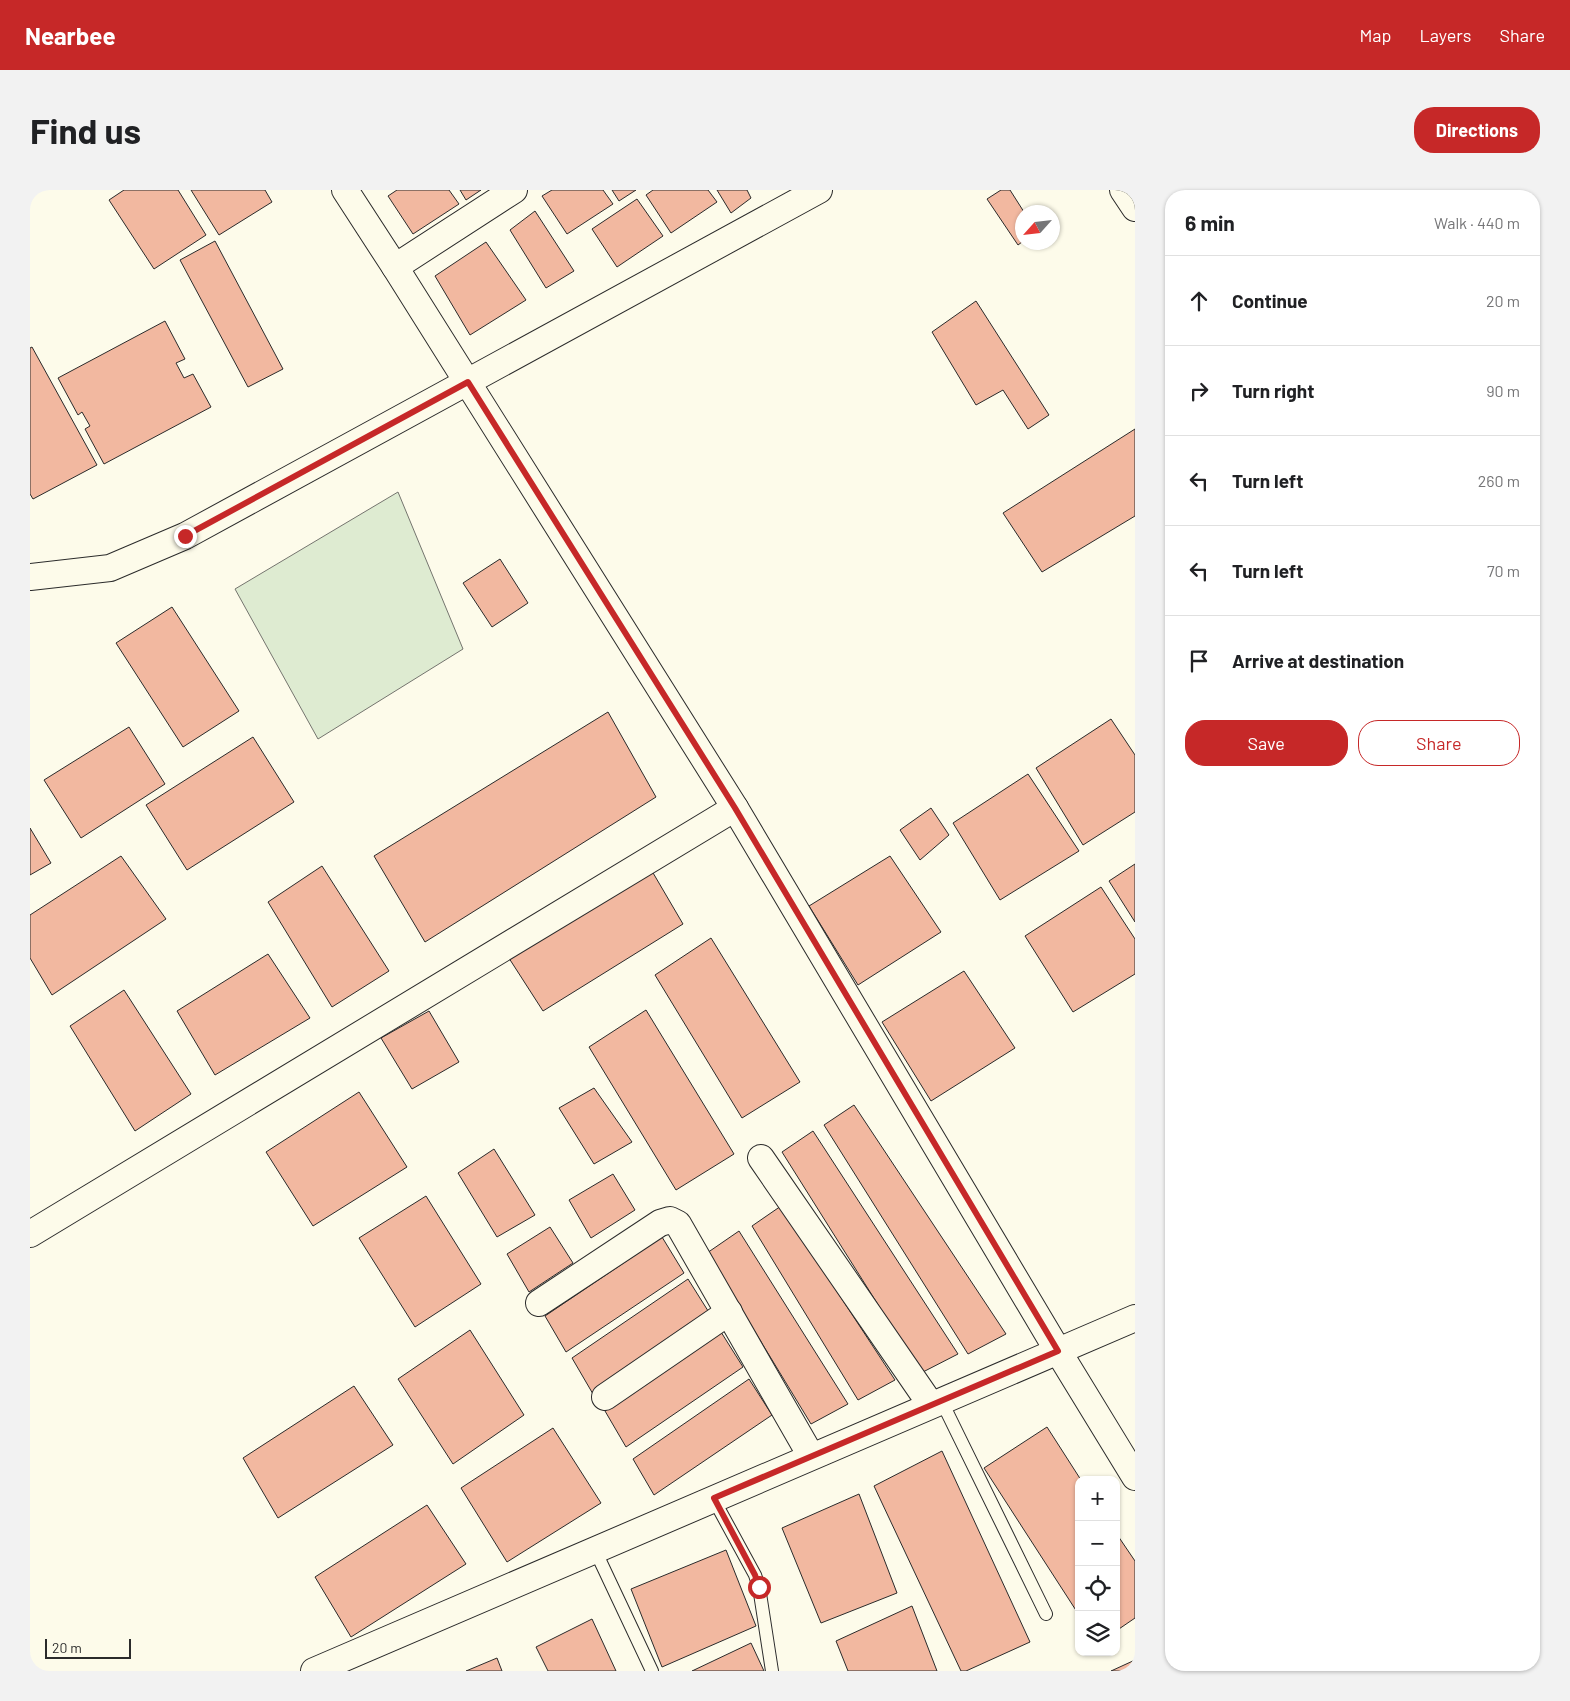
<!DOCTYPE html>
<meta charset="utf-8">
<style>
body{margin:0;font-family:Barlow,sans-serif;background:#f2f2f2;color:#202124}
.controls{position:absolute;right:15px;bottom:15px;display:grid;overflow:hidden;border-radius:10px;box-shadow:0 1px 4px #0004}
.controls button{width:45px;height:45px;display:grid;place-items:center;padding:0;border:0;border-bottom:1px solid #e0e0e0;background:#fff;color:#202124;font:25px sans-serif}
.compass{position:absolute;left:985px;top:15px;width:45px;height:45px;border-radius:50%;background:#fff;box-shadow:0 1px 4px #0004;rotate:243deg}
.scale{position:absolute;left:15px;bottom:12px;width:86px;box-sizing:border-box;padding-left:5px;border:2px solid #2b2b2b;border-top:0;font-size:14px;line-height:18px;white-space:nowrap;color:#2b2b2b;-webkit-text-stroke:4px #fdfbea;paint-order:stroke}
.stop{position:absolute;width:15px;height:15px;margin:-11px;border:4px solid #c62828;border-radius:50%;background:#fff}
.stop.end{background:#c62828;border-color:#fff;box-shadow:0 1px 5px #0008}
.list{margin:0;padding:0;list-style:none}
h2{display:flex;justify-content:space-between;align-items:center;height:65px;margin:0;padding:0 20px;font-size:21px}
h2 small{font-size:16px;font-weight:400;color:#757577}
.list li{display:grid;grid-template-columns:32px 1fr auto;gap:15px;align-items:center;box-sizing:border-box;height:90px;padding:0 20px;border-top:1px solid #e0e0e0}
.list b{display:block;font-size:19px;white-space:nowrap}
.list em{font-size:16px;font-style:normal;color:#757577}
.actions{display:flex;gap:10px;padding:15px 20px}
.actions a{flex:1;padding:11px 0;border:1px solid #c62828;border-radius:20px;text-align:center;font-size:18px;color:#c62828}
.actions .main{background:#c62828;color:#fff}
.icon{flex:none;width:28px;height:28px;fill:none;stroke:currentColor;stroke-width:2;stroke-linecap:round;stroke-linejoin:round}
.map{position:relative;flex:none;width:1105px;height:1481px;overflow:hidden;border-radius:20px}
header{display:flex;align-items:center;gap:30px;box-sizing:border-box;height:70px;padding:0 25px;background:#c62828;color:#fff}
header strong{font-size:24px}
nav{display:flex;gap:28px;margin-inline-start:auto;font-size:18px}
.intro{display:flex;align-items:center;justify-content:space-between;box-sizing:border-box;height:120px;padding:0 30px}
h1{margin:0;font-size:35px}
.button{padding:12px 22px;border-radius:20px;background:#c62828;color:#fff;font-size:18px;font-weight:700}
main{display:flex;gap:30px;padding:0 30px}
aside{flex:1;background:#fff;border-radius:20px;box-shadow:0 1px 4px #0004}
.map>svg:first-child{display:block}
</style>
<header>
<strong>Nearbee</strong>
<nav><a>Map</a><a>Layers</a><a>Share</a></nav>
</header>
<div class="intro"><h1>Find us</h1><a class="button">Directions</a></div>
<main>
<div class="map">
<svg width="1105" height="1481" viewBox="0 0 1105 1481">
<rect width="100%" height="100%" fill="#fdfbea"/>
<path fill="#deebd1" stroke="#74746e" d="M368 302 433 459 288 549 205 399Z"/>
<g fill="#f2b8a0" stroke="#2b2b2b">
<path d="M94 0H148L176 45 124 79 79 10Z"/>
<path d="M161 0H235L242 12 189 45Z"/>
<path d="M367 0H419L429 14 383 44 358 6Z"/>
<path d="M430 0H451L436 10Z"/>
<path d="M522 0H573L583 14 537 44 512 6Z"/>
<path d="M582 0H606L589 11Z"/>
<path d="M623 0H678L687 12 641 43 616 5Z"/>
<path d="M687 0H717L721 8 701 23Z"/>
<path d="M971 0H980L994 22 992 52 988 55 957 9Z"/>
<path d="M607 9 633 46 587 77 562 39Z"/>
<path d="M505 21 544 81 516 98 480 40Z"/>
<path d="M185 51 253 179 218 197 150 70Z"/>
<path d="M456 52 496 110 440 145 405 86Z"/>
<path d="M946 111 1019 225 998 239 973 200 946 215 902 142Z"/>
<path d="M135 131 155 169 146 173 154 188 163 184 181 217 74 274 55 239 60 236 52 222 48 225 28 188Z"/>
<path d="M2 157 67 275 3 309 0 304V158Z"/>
<path d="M1105 239V326L1012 382 973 323Z"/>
<path d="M470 369 498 413 462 437 433 393Z"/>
<path d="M142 417 209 521 153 557 86 453Z"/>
<path d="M578 522 626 607 395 752 344 666Z"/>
<path d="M1081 529 1105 565V622L1053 655 1006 578Z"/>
<path d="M99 537 135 594 51 648 14 590Z"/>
<path d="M223 547 264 612 157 680 116 615Z"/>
<path d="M998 584 1049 661 970 710 923 633Z"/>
<path d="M901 618 919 645 890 670 870 640Z"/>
<path d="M0 638 21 673 0 685Z"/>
<path d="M91 666 136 729 22 805 0 768V725Z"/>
<path d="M860 666 911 742 828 795 779 716Z"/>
<path d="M1105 674V732L1079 691Z"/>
<path d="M292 676 359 781 302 817 238 712Z"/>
<path d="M619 676 653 734 513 821 475 762Z"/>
<path d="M1071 697 1105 749V784L1043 822 995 746Z"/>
<path d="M681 748 770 892 712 928 625 785Z"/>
<path d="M238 764 280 828 185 885 147 821Z"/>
<path d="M934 781 985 858 901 911 852 832Z"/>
<path d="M94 800 161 904 105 941 40 836Z"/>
<path d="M616 820 704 964 646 1000 559 857Z"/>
<path d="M399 821 429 872 382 899 351 848Z"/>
<path d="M564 898 602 952 564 974 529 918Z"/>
<path d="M329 902 377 977 283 1036 236 962Z"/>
<path d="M824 915 976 1144 938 1164 794 935Z"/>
<path d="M783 941 928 1164 891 1183 752 962Z"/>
<path d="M464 959 505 1025 467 1047 428 983Z"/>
<path d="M583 984 605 1020 561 1048 539 1010Z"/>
<path d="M396 1006 451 1094 385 1137 329 1048Z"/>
<path d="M751 1016 865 1190 828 1210 722 1036Z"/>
<path d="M520 1037 543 1073 499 1102 477 1064Z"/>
<path d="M709 1041 818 1214 781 1234 677 1063Z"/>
<path d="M632 1047 654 1083 536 1162 515 1126Z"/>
<path d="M658 1089 680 1124 563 1204 542 1168Z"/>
<path d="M440 1140 494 1225 423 1274 368 1189Z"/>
<path d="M691 1142 713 1177 596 1257 575 1221Z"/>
<path d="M719 1189 742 1225 624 1305 603 1269Z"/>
<path d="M324 1196 363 1255 248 1328 213 1268Z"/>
<path d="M1017 1237 1051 1290H1049V1425L954 1278Z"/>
<path d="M523 1238 571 1313 477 1372 431 1298Z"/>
<path d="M912 1261 1000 1452 936 1481H931L844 1296Z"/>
<path d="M829 1304 867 1403 791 1433 752 1338Z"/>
<path d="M397 1315 436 1374 321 1447 285 1387Z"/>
<path d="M1086 1343 1105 1371V1428L1086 1441Z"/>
<path d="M696 1360 726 1436 632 1477 601 1399Z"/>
<path d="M882 1416 907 1481H818L806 1451Z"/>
<path d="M562 1429 586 1481H518L506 1457Z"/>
<path d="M721 1453 734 1481H662Z"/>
<path d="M467 1468 472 1481H436Z"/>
<path d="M1105 1470V1481H1081Z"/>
</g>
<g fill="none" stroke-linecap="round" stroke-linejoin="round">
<g stroke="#2b2b2b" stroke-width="14">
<g id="service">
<path d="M911 1210 1016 1424"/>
<path d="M683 1308 725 1385 729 1397 742 1481"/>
<path d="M565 1360 622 1481"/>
</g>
</g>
<g stroke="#2b2b2b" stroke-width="28">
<g id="minor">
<path d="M315 0 365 77 705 618 1028 1161 1105 1287"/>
<path d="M1093 0 1105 18"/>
<path d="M365 77 484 0"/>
<path d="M0 387 80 378 155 346 789 0"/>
<path d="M731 968 901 1215"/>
<path d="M0 1044 705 618"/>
<path d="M509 1113 630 1033 640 1030 648 1034 781 1266"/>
<path d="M575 1207 699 1122"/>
<path d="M284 1481 1105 1128"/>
</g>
</g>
<use href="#service" stroke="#fdfbea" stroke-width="12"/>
<use href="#minor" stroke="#fdfbea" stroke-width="26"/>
</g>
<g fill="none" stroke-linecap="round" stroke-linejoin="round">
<path stroke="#c62828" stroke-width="6" d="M155 346 438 192 705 618 1028 1161 684 1308 725 1385 729 1397"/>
</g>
</svg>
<div class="controls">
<button>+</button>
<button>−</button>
<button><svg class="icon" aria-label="locate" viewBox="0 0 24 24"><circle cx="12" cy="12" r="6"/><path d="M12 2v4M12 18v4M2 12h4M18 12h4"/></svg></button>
<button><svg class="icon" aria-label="layers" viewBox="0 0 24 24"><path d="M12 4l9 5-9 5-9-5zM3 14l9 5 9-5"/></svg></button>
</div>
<svg class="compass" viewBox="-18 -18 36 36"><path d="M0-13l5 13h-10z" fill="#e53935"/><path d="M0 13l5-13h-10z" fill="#757577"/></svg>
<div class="scale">20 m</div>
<div class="stop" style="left:729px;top:1397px"></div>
<div class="stop end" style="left:155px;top:346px"></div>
</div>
<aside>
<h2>6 min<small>Walk · 440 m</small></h2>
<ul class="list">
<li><svg class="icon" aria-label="ahead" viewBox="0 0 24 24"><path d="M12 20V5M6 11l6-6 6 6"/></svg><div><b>Continue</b></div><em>20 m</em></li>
<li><svg class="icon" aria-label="right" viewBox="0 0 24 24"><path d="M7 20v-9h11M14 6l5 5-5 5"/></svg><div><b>Turn right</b></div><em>90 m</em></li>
<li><svg class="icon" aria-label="left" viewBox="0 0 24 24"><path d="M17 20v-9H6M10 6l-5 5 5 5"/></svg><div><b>Turn left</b></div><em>260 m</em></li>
<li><svg class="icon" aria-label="left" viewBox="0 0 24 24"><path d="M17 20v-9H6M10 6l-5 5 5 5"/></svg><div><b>Turn left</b></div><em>70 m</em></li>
<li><svg class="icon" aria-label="arrive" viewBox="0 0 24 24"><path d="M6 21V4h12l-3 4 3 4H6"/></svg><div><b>Arrive at destination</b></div></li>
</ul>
<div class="actions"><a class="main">Save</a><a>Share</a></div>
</aside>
</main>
